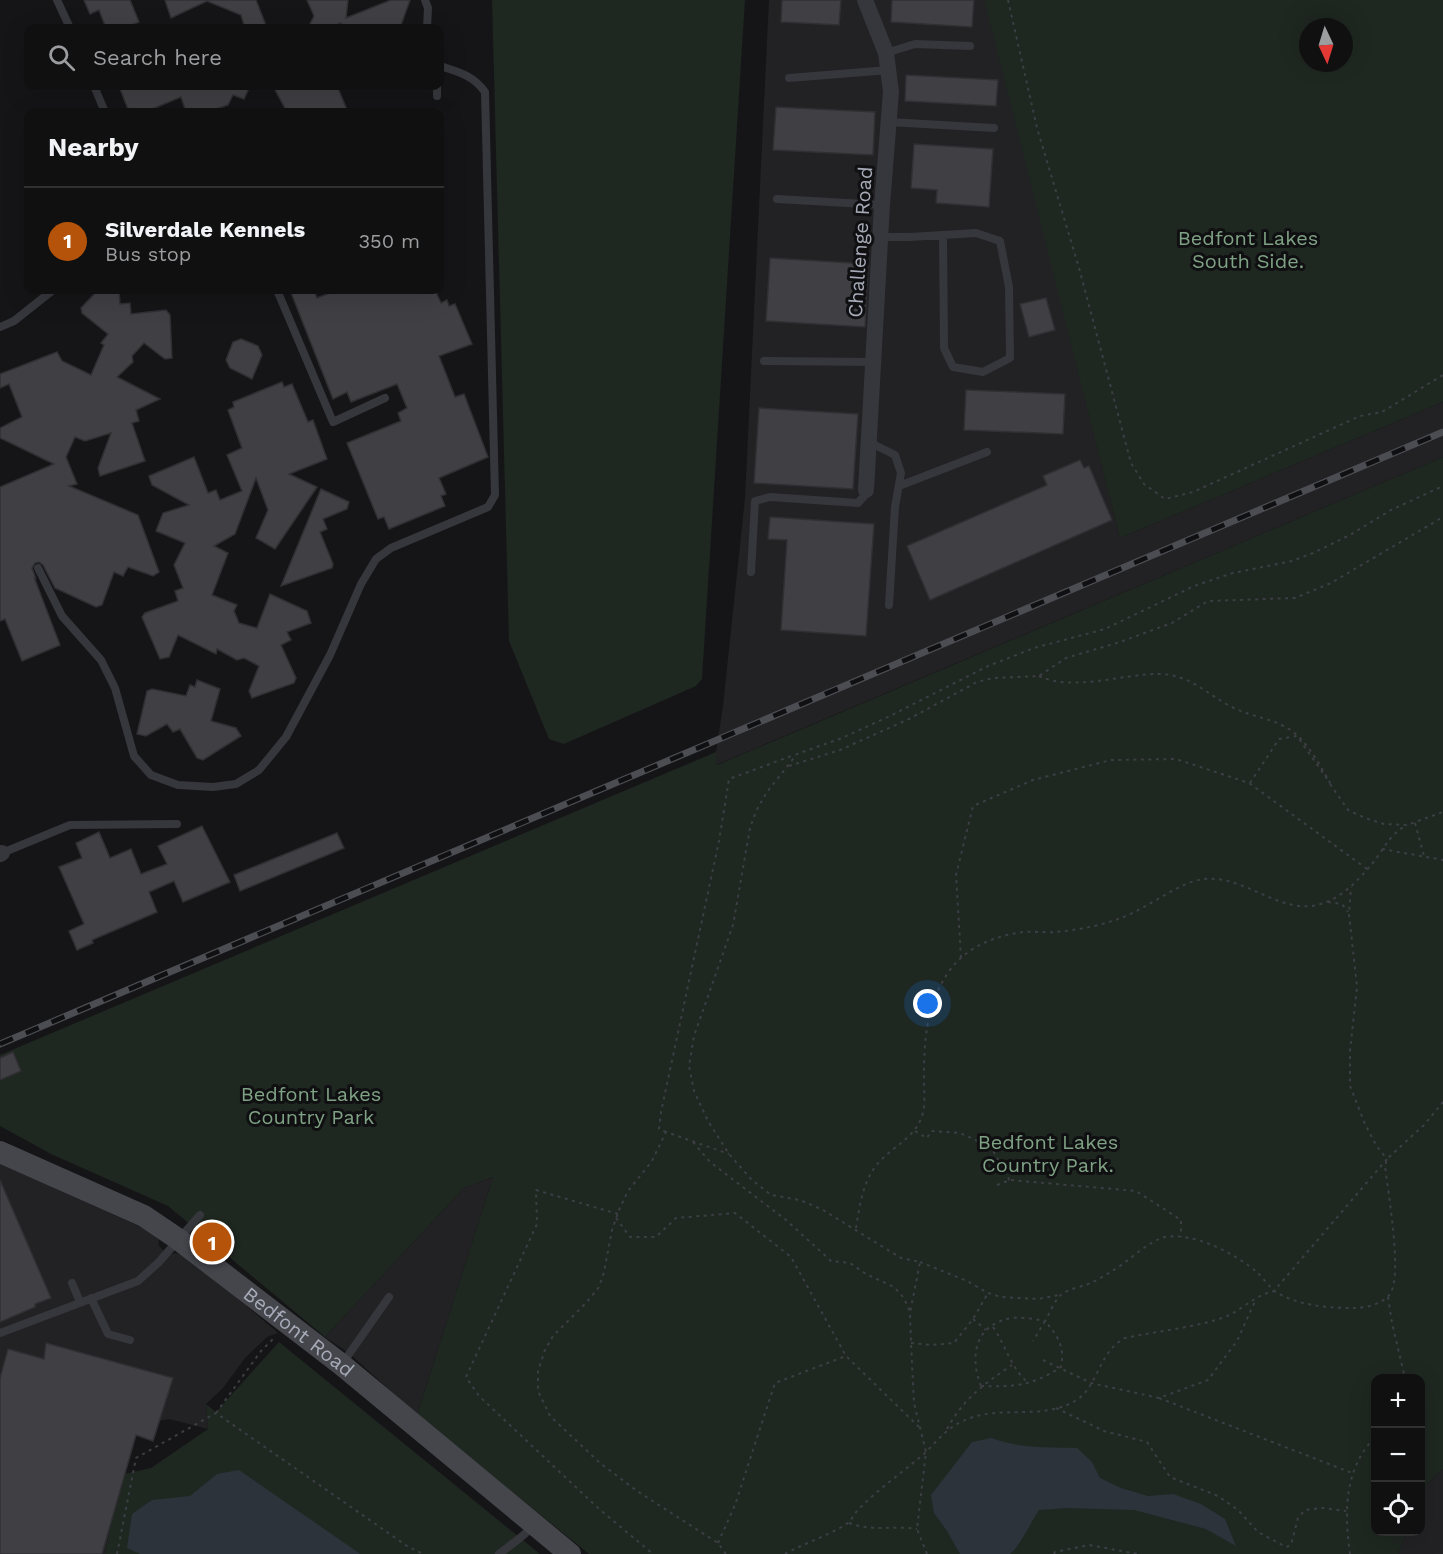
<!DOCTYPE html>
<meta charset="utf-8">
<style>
body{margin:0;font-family:"Work Sans",sans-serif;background:#1e1e1f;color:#f1f3f6}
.controls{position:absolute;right:18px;bottom:18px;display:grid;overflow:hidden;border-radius:12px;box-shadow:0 6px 24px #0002}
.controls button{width:54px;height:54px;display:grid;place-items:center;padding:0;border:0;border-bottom:2px solid #303031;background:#101011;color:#f1f3f6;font:30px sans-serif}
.compass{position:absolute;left:1299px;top:18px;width:54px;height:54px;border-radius:50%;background:#101011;box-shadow:0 6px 24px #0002;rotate:176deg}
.you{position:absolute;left:928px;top:1004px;width:21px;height:21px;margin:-15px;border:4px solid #fff;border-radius:50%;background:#1a73e8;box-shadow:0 0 0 9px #1a73e833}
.badge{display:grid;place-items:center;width:39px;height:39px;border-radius:50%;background:#b45309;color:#fff;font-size:20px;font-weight:700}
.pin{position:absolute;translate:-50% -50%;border:3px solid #fff;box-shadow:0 2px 6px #0006}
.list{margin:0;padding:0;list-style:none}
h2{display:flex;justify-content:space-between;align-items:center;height:78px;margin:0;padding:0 24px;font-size:26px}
h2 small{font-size:20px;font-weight:400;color:#9c9d9f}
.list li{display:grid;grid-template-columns:39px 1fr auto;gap:18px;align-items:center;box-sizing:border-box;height:108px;padding:0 24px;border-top:2px solid #303031}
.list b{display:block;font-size:22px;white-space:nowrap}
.list p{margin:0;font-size:20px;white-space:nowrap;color:#9c9d9f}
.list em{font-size:20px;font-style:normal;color:#9c9d9f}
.icon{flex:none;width:33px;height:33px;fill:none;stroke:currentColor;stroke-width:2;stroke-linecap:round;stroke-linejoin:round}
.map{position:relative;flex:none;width:1443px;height:1554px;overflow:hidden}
.search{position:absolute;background:#101011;box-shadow:0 6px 24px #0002;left:24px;top:24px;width:420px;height:66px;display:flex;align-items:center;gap:15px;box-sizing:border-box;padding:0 21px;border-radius:12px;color:#9c9d9f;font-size:22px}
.panel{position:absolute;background:#101011;box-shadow:0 6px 24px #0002;left:24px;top:108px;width:420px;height:186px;border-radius:12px}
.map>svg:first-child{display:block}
</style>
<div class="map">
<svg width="1443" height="1554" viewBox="0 0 1443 1554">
<rect width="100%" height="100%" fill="#151517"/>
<g fill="#222124">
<path d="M769 0H986L1120 538 1443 402V457L716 765V752L723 706 745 498Z"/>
<path d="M0 1163 158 1235 159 1246 168 1255 176 1253 188 1255 278 1333 267 1337 245 1358 223 1388 206 1404 208 1429 169 1419 153 1422 139 1431 125 1451 105 1554H0Z"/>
<path d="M493 1177 417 1415 349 1353 325 1337 464 1188Z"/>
<path d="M1443 1469V1554H1398L1407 1532H1420L1421 1500 1427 1484Z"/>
</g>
<g fill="#1f2721" fill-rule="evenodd">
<path d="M492 0H745L702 679 696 686 564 744 549 739 509 641Z"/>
<path d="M984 0H1443V402L1120 538ZM1308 27H1344V63H1308Z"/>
<path d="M1443 457V1469L1427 1484 1421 1500 1420 1378H1376V1532H1407L1398 1554H589L417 1415 493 1177 464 1188 325 1337 168 1206 51 1154 0 1126V1055L716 752 717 765Z"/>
<path d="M279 1342 540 1554H105L120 1475 151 1468 208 1429 206 1404 216 1412Z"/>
</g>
<g fill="#2c333b">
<path d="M991 1438C1025 1449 1042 1447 1077 1448L1092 1462 1100 1478 1121 1488 1148 1496 1173 1494 1201 1504 1225 1519 1236 1546 1206 1529 1134 1510 1068 1508 1039 1510C1031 1522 1020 1546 1010 1554H960L947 1531 934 1513 931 1495 972 1442Z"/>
<path d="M239 1470 359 1553 360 1554H140L127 1548 132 1514 152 1500 190 1496 217 1474Z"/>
</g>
<g fill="#404044" stroke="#302f33" stroke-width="1.5">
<path d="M84 0H130L139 22 123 28H106L99 10 90 14Z"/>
<path d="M165 0H256L267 28H245L241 15 207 1 171 18Z"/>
<path d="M307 0H348L346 18 391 0H410L400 28H352L339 23 336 28H308L314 16Z"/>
<path d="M782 0H841L839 25 781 22Z"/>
<path d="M892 0H974L972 27 891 22Z"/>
<path d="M906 75 998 80 996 106 905 101Z"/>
<path d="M119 86H250L244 99 233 95 228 105 219 108 221 112H197L195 110 189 112 185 109 181 97 145 112H129Z"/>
<path d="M273 86H337L348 112H287Z"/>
<path d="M776 107 875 112 873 155 773 150Z"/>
<path d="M914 144 993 149 989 207 936 203 937 190 911 188Z"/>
<path d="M770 258 868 264 865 327 766 321Z"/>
<path d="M98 290H119L120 304 130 303 131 314 166 310 170 315 172 358 165 359 144 343 132 356 133 362 117 377 160 399 136 410 139 421 132 423 145 461 100 476 98 468 111 433 85 441 75 437 66 457 77 484 69 486 138 515 159 572 153 576 128 567 123 576 114 572 102 605 96 607 55 588 43 565 39 562 35 563 32 568 36 579 34 577 60 645 22 661 5 619 0 621V487L54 464 0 438V428L22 417 9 384 0 388V374L57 352 62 361 91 375 104 345 101 343 108 334 82 313 81 308Z"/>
<path d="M290 290H314L317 298 338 290H435L441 303 447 300 449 306 455 304 472 344 439 356 455 397 464 394 488 457 439 478 446 494 441 496 445 506 389 529 384 517 378 519 347 443 401 421 398 413 407 408 397 384 351 402 347 392 333 399Z"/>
<path d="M1046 298 1055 330 1029 337 1020 304Z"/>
<path d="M241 339 258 346 262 355 252 379 230 368 226 360 233 342Z"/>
<path d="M282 382 284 387 292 384 308 422 313 420 327 459 289 474 317 487 275 549 256 538 268 510 256 478 235 534 214 546 228 553 212 595 237 605 234 611 239 623 257 628 270 594 307 611 311 623 287 632 291 640 281 645 296 678 294 683 252 698 249 691 259 666 244 658 237 660 217 649 216 654 178 635 169 657 160 659 142 617 145 613 178 601 175 591 183 588 174 565 185 543 156 531 163 513 189 505 152 485 149 476 194 457 208 493 216 490 220 500 242 491 227 455 242 448 228 410 234 407 233 402Z"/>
<path d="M966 390 1065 394 1063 434 964 430Z"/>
<path d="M759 408 858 414 853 489 754 483Z"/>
<path d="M1080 460 1084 468 1089 466 1112 520 930 600 907 546 1047 485 1043 476Z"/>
<path d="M321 489 349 502 347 509 323 519 327 529 320 532 333 564 332 568 281 586Z"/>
<path d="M770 517 874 524 866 636 781 630 787 540 768 539Z"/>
<path d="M197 680 220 689 211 721 236 728 241 736 203 760 197 758 180 729 173 732 167 724 146 736 137 734 147 691 152 689 186 696 190 685 195 687Z"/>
<path d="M202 826 230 882 183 902 174 881 149 892 157 912 92 940 93 943 77 950 69 931 84 924 59 867 82 858 76 843 99 832 110 858 131 849 141 874 167 864 158 846Z"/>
<path d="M337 833 344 848 240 891 234 875Z"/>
<path d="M13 1052 21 1071 0 1080V1058Z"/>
<path d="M0 1180 51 1298 35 1304V1307L0 1322Z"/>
<path d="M46 1343 173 1378 153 1441 136 1435 102 1554H0V1378L8 1349 44 1359Z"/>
</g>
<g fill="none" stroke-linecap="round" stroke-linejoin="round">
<g stroke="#3c3e43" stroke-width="2" stroke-dasharray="3 4.5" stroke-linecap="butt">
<path d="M1008 0 1037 128 1079 268 1131 463 1144 484 1165 499 1193 492 1360 416 1382 412 1443 375"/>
<path d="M1039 676C1073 692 1121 674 1158 674 1190 674 1206 694 1232 707 1255 719 1280 718 1299 737 1312 750 1321 767 1330 783L1297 736"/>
<path d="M789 766 840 750 909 719 977 682 993 678 1039 676 1066 658 1120 642 1172 623 1208 601 1295 598 1331 583 1443 517"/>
<path d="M1250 783 1279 739 1297 736"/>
<path d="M1330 784 1348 810 1365 818 1384 824 1407 825 1443 812"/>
<path d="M1415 823 1424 856"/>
<path d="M1382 849 1443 860"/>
<path d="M1328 902 1342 904 1348 912"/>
<path d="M961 958 956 875 973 806 1033 780 1111 760 1176 759 1249 783 1367 869"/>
<path d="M915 1131 927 1138 931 1131 960 1133 991 1147 1010 1181"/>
<path d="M666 1132 659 1129 661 1112 719 841 729 779 794 755"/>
<path d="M693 1142 710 1162 786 1220 831 1261 850 1263 866 1274 894 1287 904 1298 910 1312"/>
<path d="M997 1185 1010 1180 1136 1191 1181 1220V1237"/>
<path d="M618 1214 536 1190 537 1224 466 1377 479 1396 598 1508 653 1554"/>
<path d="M616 1218 630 1237H656L676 1218 735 1213 791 1257 846 1356"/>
<path d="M856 1228C860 1204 863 1179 880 1161 894 1146 912 1139 921 1119 926 1107 924 1092 924 1079 924 1040 926 1003 950 970 966 947 997 935 1024 932 1035 931 1046 933 1056 932 1077 930 1099 926 1118 919 1146 910 1178 882 1204 879 1245 875 1279 914 1317 905 1339 900 1357 882 1371 865 1385 849 1387 836 1407 825"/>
<path d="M920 1262 967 1281 988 1293 1001 1297 1038 1299 1059 1295"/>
<path d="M1388 1297 1392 1323 1405 1378"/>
<path d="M973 1319 986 1330"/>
<path d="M993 1327C1006 1346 1010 1366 1027 1382"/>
<path d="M911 1343 931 1345 954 1343 973 1319 988 1293"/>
<path d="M1043 1360 1091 1383 1159 1398 1208 1380 1237 1341 1256 1299"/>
<path d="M981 1386C969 1356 975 1324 1012 1318 1023 1317 1035 1319 1045 1321 1050 1313 1055 1299 1062 1294 1069 1289 1080 1287 1088 1284 1096 1281 1104 1276 1112 1271 1128 1262 1148 1241 1165 1237 1195 1232 1235 1254 1257 1272 1262 1277 1272 1290 1276 1292 1299 1306 1329 1308 1355 1308 1367 1308 1386 1303 1391 1292 1402 1272 1388 1192 1385 1166L1387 1159 1424 1125 1443 1102"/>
<path d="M981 1386C1014 1387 1032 1386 1061 1367 1065 1347 1058 1336 1045 1321L1033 1341"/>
<path d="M1159 1398 1352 1473"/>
<path d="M1056 1408 1104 1431 1147 1442 1170 1477 1218 1496 1238 1510 1258 1532 1286 1547 1291 1545 1298 1518 1305 1510 1322 1508 1346 1511"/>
<path d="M216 1413 261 1351 275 1337"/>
<path d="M947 1429C964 1398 984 1384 1012 1365"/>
<path d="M849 1523C873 1532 892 1525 917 1529"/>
<path d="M718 1543 735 1505 775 1383 846 1356 919 1427"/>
<path d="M117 1554 136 1458 216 1413 407 1546 423 1554"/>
<path d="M726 1554 718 1543 637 1491 600 1463 550 1416 538 1391V1371L545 1350 553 1336 586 1303 599 1287 604 1272 612 1230 619 1210 628 1191 652 1161 666 1132 729 1154"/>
<path d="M785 1554C800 1545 840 1531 850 1521 853 1517 855 1513 858 1510 878 1489 903 1472 925 1453 937 1441 947 1428 963 1421 998 1404 1041 1421 1075 1401 1098 1388 1098 1352 1125 1338 1158 1331 1193 1328 1225 1317 1242 1310 1255 1295 1274 1291L1387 1159 1376 1145 1365 1124 1350 1086V1051L1357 987 1349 914 1351 887"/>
<path d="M927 1554 917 1529 926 1452 914 1403 911 1343 910 1313 920 1262 901 1258 823 1210 800 1200 771 1195 751 1179 729 1154 708 1121 694 1091 689 1066 694 1036 733 925 750 828 756 811 767 792 797 754 842 738 890 716 988 666 1034 648 1105 629 1194 586 1233 573 1292 561 1313 553 1350 535 1391 510 1443 486"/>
<path d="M1054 1554 1055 1552 1089 1545 1138 1554"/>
<path d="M1350 1554C1344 1512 1344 1468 1376 1436"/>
</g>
<g stroke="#36373c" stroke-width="8">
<path d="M57 0 70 28"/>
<path d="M425 0 428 8 427 28"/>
<path d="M886 53 915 44 970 46"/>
<path d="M789 78 889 70"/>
<path d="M94 86 105 112"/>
<path d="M437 86V96"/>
<path d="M889 122 994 128"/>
<path d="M777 199 882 205"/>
<path d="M881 237H910L976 233 1000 241 1009 287 1010 358 983 372 953 367 944 348 943 235"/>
<path d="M277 290 333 422 385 398"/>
<path d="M0 327 14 321 53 290"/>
<path d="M764 361 874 362"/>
<path d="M869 442 895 455 901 473 895 507 889 605"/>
<path d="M899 486 987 452"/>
<path d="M38 568 62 616 101 660 115 688 134 756 151 775 178 785 213 787 236 784 259 770 286 737 330 655 361 584 376 559 391 548 488 507 495 495 485 92C473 75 458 72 440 66"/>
<path d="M751 572 755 501 770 497 858 503 866 494V490"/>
<path d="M2 853 70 825 177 824"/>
<path d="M72 1283 80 1302"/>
<path d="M91 1298 108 1334 130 1340"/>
<path d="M0 1333 138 1281 159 1262 200 1215"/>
<path d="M342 1364 389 1297"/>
<path d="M499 1554 520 1538 535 1525"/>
</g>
<g stroke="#36373c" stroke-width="16">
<path d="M865 0 886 53 891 92 882 205 866 490"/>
<path d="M0 854 2 853"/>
</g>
<path stroke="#44464c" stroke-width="22" id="s1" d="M0 1152 144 1216 178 1239 342 1365 570 1554"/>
<g stroke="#4b4d53" stroke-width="7">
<path id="rail" d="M0 1044 1443 432"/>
</g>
<use href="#rail" stroke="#101012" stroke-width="4.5" stroke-dasharray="14" stroke-linecap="butt"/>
</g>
<g text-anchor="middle" stroke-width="6" stroke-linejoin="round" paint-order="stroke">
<g font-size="20" fill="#7fa284" stroke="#101012">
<text x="1248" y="245">Bedfont Lakes<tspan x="1248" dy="23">South Side.</tspan></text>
<text x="311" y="1101">Bedfont Lakes<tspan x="311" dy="23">Country Park</tspan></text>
<text x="1048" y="1149">Bedfont Lakes<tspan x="1048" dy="23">Country Park.</tspan></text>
</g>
<g font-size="20" fill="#a7abb7" stroke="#101012">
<text transform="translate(860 242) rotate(-86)" y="7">Challenge Road</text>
<text dy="7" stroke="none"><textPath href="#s1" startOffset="351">Bedfont Road</textPath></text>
</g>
</g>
</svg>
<div class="controls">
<button>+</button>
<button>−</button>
<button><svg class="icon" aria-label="locate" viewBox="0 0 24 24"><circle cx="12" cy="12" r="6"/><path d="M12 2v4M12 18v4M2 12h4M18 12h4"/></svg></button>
</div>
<svg class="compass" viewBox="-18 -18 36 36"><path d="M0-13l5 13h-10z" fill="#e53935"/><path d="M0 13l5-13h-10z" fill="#9c9d9f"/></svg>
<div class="you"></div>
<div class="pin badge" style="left:212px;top:1242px">1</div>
<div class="search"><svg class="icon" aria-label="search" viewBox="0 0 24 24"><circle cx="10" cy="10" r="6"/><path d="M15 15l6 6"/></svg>Search here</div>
<section class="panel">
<h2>Nearby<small></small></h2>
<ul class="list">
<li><span class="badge">1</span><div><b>Silverdale Kennels</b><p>Bus stop</p></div><em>350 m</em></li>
</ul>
</section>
</div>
